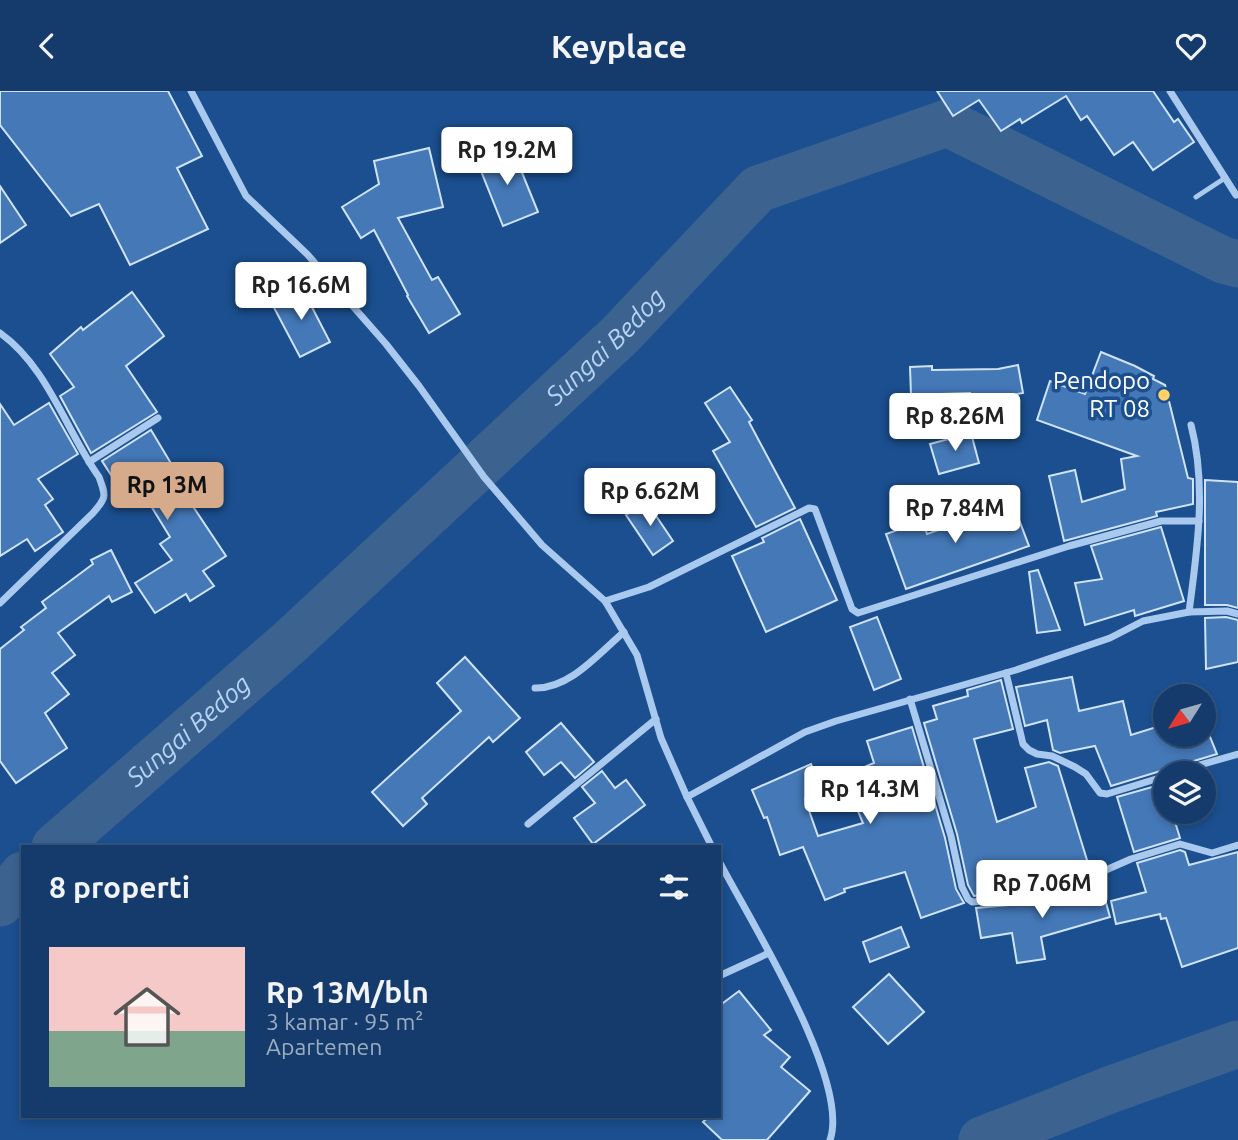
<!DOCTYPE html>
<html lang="id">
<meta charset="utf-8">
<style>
:root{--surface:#143b6b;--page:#1d4271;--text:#f1f3f6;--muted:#9dadc1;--line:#33557e;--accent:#d6ab8b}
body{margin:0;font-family:Ubuntu,sans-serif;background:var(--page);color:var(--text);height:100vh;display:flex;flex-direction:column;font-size:26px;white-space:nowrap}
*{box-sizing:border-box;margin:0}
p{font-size:23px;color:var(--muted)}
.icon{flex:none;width:38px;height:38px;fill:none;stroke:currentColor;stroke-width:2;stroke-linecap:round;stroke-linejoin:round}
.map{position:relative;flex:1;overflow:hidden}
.details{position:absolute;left:21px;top:754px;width:700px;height:273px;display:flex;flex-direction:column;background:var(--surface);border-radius:0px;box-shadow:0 4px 10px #0003,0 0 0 2px var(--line)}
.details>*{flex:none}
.needle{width:46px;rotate:233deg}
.buttons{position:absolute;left:1153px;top:593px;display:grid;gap:14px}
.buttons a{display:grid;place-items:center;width:63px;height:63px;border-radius:50%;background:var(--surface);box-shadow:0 4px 10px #0003,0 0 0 2px var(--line);font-size:35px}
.price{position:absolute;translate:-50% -60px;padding:0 16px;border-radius:7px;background:#fff;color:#222;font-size:23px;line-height:46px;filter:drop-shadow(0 2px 4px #0008)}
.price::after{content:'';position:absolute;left:50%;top:42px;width:21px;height:16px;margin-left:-10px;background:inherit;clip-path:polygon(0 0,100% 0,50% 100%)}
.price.selected{background:var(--accent);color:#111}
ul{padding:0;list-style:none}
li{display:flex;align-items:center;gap:21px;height:175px;padding:0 28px}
li span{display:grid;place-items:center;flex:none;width:196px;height:140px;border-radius:0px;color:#555}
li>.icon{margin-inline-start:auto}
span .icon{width:84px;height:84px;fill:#fffc;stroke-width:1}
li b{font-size:30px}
h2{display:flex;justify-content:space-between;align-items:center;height:84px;padding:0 28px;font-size:30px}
header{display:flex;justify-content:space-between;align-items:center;height:91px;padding:0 28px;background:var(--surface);font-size:32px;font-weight:600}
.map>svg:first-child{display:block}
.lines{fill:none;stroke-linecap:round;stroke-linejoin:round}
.river{stroke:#3c6290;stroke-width:47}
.building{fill:#4478b7;stroke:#cfe3fa;stroke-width:2}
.service{stroke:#a9c9ee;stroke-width:5}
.minor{stroke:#a9c9ee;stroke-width:7}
.poi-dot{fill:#ffd166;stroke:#1b4f8f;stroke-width:2.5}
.labels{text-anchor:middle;stroke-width:7;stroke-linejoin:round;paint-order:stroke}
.poi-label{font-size:24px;fill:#fff;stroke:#1b4f8f;text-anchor:end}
.water-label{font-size:26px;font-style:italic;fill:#b5d3f5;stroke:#1b4f8f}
</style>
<header><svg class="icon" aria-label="back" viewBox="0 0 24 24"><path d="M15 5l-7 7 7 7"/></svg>Keyplace<svg class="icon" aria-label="heart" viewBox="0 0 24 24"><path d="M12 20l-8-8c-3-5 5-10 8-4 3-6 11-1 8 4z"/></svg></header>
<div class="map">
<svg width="1238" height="1049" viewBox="0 0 1238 1049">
<rect width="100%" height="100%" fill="#1b4f8f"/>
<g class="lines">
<!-- river -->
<g class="river">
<path id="s1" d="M 55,756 L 291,550 L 620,244 L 758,98 L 947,32 L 1223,169 L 1238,173"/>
<path d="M 0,812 L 23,784"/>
<path d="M 982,1049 L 1112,998 L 1238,953"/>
</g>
</g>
<!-- building -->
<g class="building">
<path d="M 0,0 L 168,0 L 202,65 L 177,77 L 208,138 L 130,174 L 99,113 L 71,125 L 0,34 Z"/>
<path d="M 937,0 L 1153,0 L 1174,31 L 1178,28 L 1194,51 L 1153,79 L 1133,51 L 1114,64 L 1087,25 L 1081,29 L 1066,5 L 1022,32 L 1020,28 L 1001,40 L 979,9 L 953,25 Z"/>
<path d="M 429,57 L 443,116 L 398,127 L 432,189 L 438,186 L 460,223 L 429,242 L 407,205 L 408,204 L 374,139 L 361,147 L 342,116 L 379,93 L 374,70 Z"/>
<path d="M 512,57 L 538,121 L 503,135 L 477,70 Z"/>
<path d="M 0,95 L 26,134 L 0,152 Z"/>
<path d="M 301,195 L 330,251 L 300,266 L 271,211 Z"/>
<path d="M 132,201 L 164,245 L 126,275 L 157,321 L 91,362 L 60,305 L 74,296 L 50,263 L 81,236 L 83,239 Z"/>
<path d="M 1101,261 L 1135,275 L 1154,285 L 1153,288 L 1165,294 L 1188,387 L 1193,388 L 1193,413 L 1156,421 L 1157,425 L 1064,450 L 1049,385 L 1075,379 L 1082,411 L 1125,398 L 1121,368 L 1137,365 L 1037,329 L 1050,290 L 1085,303 Z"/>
<path d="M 1018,274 L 1023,302 L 971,312 L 970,302 L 911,304 L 910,276 L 932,275 L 932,279 L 998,278 Z"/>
<path d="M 730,296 L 752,329 L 749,331 L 795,417 L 756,436 L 713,360 L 730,351 L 705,312 Z"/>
<path d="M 49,312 L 78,363 L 38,388 L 53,408 L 45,414 L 63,441 L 35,460 L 27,448 L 0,465 L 0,313 L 14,334 Z"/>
<path d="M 151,339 L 184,394 L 180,396 L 226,465 L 203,480 L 214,495 L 190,510 L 186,503 L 155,522 L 135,492 L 172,469 L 160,453 L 170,446 L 140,397 L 126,407 L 102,370 Z"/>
<path d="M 971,342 L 979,372 L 939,383 L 930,353 Z"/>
<path d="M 1205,389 L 1238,391 L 1238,517 L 1227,514 L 1205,514 Z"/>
<path d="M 646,410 L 673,450 L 653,464 L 626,424 Z"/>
<path d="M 1013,413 L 1029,455 L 906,498 L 886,443 L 923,430 L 927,443 Z"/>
<path d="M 800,428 L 837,509 L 766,541 L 732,465 L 764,451 L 762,447 Z"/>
<path d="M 1161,436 L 1184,510 L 1135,525 L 1134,519 L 1085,534 L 1075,492 L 1102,488 L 1091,455 Z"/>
<path d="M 111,459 L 132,501 L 112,511 L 109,505 L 58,542 L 75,564 L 52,582 L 69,603 L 45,622 L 67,657 L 16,692 L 0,670 L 0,558 L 24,539 L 21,536 L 46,517 L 42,511 L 93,473 L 91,469 Z"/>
<path d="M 1038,479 L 1060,539 L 1037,542 L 1029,481 Z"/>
<path d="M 877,526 L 901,588 L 874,599 L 850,536 Z"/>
<path d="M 1226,526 L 1238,529 L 1238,571 L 1206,578 L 1205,527 Z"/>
<path d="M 465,566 L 520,627 L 493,651 L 489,646 L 422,707 L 427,713 L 403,735 L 372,701 L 461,620 L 437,592 Z"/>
<path d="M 1072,586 L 1079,620 L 1123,610 L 1131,644 L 1166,633 L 1166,644 L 1204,644 L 1204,631 L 1217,663 L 1111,695 L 1095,655 L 1060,662 L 1053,659 L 1047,629 L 1025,635 L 1016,596 Z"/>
<path d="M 1001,589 L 1013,638 L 974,648 L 997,731 L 1036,716 L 1025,677 L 1049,671 L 1058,675 L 1091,782 L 1051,794 L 1018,801 L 974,805 L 968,794 L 957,743 L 924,632 L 937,628 L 933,615 L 968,605 L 967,599 Z"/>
<path d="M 561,632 L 594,671 L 575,687 L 561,671 L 544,684 L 526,661 Z"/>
<path d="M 912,636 L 945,747 L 956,798 L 964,812 L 921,827 L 905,781 L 844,798 L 845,801 L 825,809 L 803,756 L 780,764 L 767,726 L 764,727 L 752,699 L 811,673 L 823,700 L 805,708 L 818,745 L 863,732 L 843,685 L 874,672 L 867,650 Z"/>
<path d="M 602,680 L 615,697 L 626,689 L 645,714 L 593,753 L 574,727 L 595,712 L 582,696 Z"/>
<path d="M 1166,692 L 1166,721 L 1172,721 L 1180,747 L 1134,761 L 1117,706 Z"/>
<path d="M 1180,759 L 1185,761 L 1189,774 L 1238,761 L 1238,857 L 1182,876 L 1166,827 L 1161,828 L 1160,823 L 1116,833 L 1111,810 L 1146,801 L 1137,772 Z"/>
<path d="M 1095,793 L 1097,802 L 1103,801 L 1110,826 L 1041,846 L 1045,868 L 1017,872 L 1012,842 L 981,847 L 976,817 L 1020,813 L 1055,806 Z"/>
<path d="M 901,836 L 909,856 L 870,871 L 863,851 Z"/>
<path d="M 889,883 L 924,921 L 888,953 L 853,916 Z"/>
<path d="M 739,900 L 771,939 L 764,944 L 790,966 L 781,976 L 810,1000 L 767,1049 L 722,1049 L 703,1031 L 708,1026 L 719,1026 L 719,915 Z"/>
</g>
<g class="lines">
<!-- service -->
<path class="service" d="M 1196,106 L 1225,87"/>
<!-- minor -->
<g class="minor">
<path d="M 191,0 L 246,105 L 307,163 L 386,253 L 419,295 L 484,386 L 542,454 L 605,510 L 637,564 L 661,647 L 687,706 L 712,756"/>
<path d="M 1170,0 L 1236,104"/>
<path d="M 0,242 C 48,276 66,340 99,386 C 106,405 107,406 93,422 L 0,512"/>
<path d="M 89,371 L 158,327"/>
<path d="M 605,510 L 649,496 L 809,417 L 815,418 L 852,518 L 858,522 L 1069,455 L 1161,430 L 1199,430"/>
<path d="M 1189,521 C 1197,460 1207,395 1191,334"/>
<path d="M 1006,582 L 1023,653 L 1029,659 L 1037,663 L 1052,665 L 1075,676 L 1086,683 L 1100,702 L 1107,703 L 1166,685"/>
<path d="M 535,597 C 570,598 599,562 624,541"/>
<path d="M 910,608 L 951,745 L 962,796 L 968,808 L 972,811 L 1019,807 L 1053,800 L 1095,787 L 1099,782 L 1131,768 L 1180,753 L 1212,762 L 1238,754"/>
<path d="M 1172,682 L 1238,663"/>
<path d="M 687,706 L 805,641 L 836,630 L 1016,579 L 1110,547 L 1143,530 L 1189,521 L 1227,520 L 1238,523"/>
<path d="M 528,733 L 656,628"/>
<path d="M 719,770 C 749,828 851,989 830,1049"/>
<path d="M 719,885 L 769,862"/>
</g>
</g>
<!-- markers -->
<circle class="poi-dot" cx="1164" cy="304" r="7"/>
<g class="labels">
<!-- poi labels -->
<g class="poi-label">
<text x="1150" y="298">Pendopo<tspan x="1150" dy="28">RT 08</tspan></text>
</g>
<!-- water labels -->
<g class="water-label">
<text dy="9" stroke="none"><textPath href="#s1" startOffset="744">Sungai Bedog</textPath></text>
<text dy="9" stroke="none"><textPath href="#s1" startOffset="177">Sungai Bedog</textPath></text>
</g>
</g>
</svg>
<div class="buttons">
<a><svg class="needle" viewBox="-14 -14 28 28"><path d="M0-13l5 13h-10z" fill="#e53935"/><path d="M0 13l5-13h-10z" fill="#9dadc1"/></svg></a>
<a><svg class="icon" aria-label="layers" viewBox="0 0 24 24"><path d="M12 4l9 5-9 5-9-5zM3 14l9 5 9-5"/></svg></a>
</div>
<b class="price" style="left:507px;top:96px">Rp 19.2M</b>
<b class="price" style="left:301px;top:231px">Rp 16.6M</b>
<b class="price" style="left:955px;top:362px">Rp 8.26M</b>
<b class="price selected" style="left:167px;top:431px">Rp 13M</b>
<b class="price" style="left:650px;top:437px">Rp 6.62M</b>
<b class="price" style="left:955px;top:454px">Rp 7.84M</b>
<b class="price" style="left:870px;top:735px">Rp 14.3M</b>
<b class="price" style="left:1042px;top:829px">Rp 7.06M</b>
<section class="details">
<h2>8 properti<svg class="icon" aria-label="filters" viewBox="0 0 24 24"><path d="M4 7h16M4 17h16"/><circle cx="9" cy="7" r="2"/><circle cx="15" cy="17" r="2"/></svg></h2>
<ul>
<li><span style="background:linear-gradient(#f6c9c9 60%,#7fa58c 0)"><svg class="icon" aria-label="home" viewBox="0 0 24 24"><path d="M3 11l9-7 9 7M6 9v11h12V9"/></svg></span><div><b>Rp 13M/bln</b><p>3 kamar · 95 m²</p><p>Apartemen</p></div></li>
</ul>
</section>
</div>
